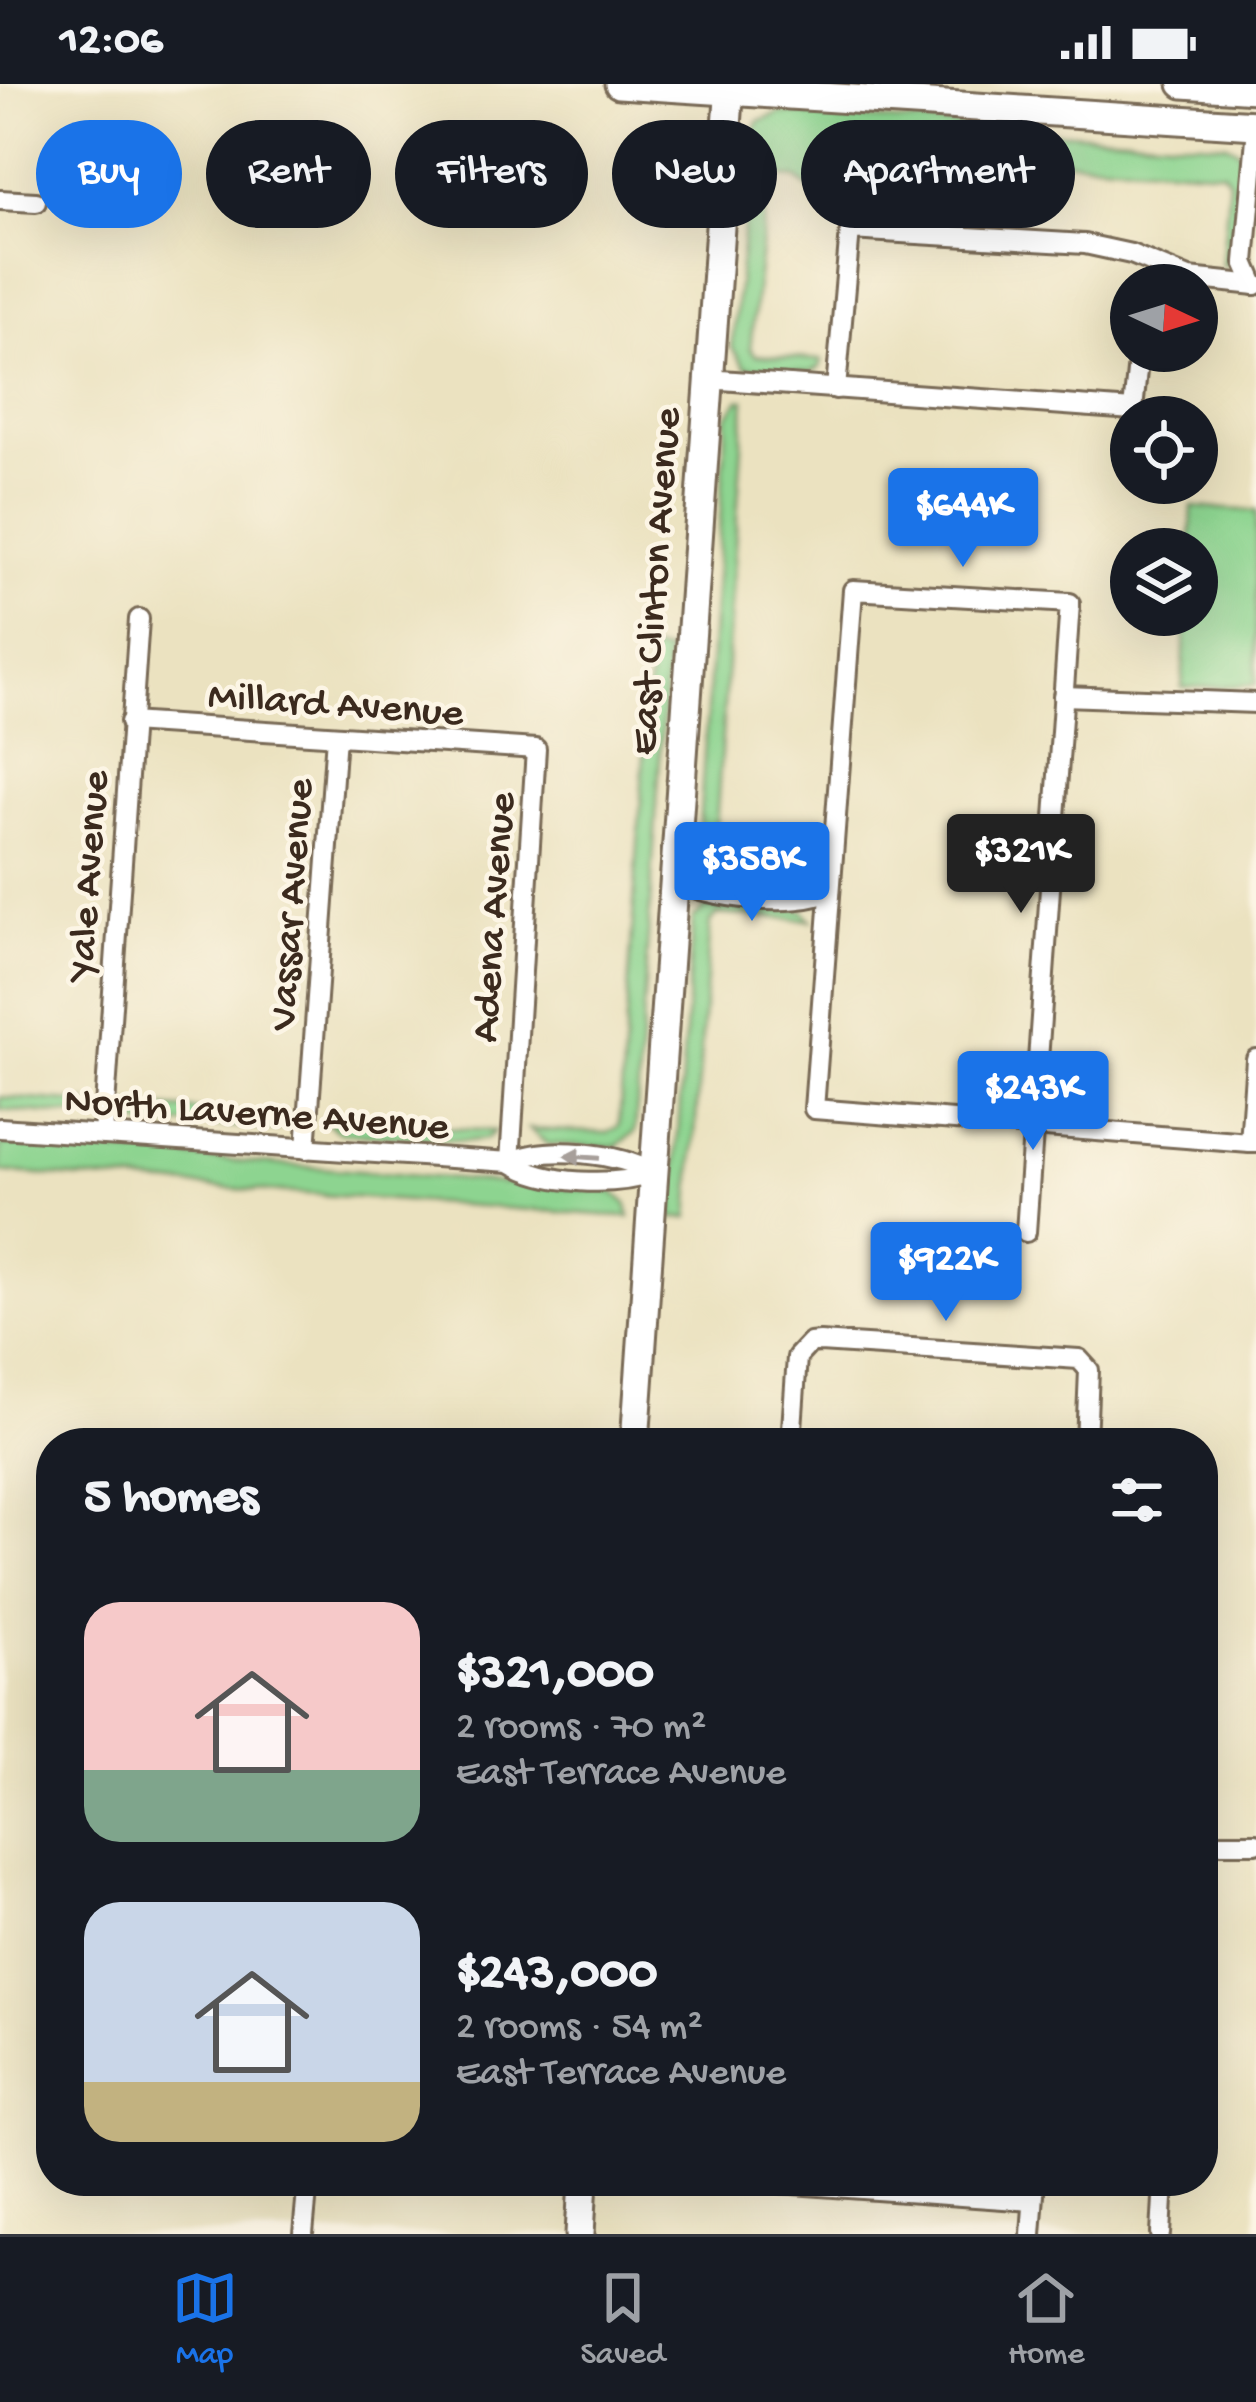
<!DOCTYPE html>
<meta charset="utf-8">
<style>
:root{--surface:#171b24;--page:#242831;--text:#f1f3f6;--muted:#9ea1a6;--line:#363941;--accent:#1a73e8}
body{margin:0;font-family:"Gochi Hand",sans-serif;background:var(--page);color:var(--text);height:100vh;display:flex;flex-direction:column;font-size:45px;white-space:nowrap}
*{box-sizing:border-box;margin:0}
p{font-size:39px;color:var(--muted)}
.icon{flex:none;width:66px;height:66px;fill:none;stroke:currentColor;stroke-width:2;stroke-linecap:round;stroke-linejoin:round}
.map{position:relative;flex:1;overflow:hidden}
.sheet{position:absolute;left:36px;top:1344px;width:1182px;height:768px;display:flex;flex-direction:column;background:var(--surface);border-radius:48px;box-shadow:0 12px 48px #0002}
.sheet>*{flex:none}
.guide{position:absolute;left:36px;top:36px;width:1185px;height:108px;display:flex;gap:24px}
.needle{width:78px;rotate:94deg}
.buttons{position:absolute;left:1110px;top:180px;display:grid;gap:24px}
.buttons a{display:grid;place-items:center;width:108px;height:108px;border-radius:50%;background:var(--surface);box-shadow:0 12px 48px #0002;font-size:60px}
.price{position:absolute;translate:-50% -102px;padding:0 27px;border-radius:12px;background:var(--accent);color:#fff;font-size:39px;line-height:78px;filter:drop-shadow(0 3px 6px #0008)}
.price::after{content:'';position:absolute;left:50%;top:72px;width:36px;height:27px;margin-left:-18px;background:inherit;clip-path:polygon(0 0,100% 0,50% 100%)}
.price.active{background:#222;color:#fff}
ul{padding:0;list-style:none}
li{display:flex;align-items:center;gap:36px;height:300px;padding:0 48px}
li span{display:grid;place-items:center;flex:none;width:336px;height:240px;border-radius:36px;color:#555}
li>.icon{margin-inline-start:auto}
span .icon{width:144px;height:144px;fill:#fffc;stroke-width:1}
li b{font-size:51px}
h2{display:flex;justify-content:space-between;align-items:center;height:144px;padding:0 48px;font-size:51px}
.chip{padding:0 42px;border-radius:54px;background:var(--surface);box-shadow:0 12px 48px #0002;font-size:42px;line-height:108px}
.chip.active{background:var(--accent);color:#fff}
.status{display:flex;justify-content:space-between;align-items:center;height:84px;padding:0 60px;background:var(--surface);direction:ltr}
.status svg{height:33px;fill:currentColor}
.tabs{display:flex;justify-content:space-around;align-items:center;height:168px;border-top:3px solid var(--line);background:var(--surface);font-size:33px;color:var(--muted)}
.tabs a{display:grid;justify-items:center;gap:6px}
.tabs .active{color:var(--accent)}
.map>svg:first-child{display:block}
.green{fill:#8dd490;stroke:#647f57;stroke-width:3}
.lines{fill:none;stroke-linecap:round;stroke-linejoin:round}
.street-casing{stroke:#796a57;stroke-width:24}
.secondary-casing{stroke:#796a57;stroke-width:33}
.street{stroke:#fff;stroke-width:18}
.secondary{stroke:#fff;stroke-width:27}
.oneway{fill:#a79f9a}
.labels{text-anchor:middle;stroke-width:9;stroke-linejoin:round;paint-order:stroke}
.street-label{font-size:42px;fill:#3b2a1e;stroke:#fcf5e5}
</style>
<div class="status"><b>12:06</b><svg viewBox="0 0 49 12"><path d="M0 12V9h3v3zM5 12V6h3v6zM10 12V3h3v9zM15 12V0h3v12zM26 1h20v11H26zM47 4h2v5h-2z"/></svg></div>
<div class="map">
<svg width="1256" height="2150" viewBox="0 0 1256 2150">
<rect width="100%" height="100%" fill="#fcf5e5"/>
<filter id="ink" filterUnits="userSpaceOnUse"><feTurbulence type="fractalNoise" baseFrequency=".00833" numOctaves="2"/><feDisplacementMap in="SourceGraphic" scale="24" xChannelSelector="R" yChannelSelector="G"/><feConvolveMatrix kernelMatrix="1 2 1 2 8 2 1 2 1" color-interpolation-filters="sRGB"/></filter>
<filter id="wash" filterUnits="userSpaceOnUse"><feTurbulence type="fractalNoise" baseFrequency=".004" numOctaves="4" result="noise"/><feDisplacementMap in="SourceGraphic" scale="48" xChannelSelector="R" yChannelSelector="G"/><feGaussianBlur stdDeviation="2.7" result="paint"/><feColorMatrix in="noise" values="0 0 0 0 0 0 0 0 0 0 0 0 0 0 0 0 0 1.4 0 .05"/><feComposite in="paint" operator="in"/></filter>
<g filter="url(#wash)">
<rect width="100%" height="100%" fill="#ebe2c0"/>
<!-- green -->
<g class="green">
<path d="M 780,29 L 1227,60 L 1238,66 L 1242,76 L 1236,168 L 1232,178 L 1222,182 L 1229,96 L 1223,88 L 838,60 L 853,128 L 842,134 L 796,94 L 769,92 L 750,265 L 756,271 L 822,276 L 820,283 L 811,288 L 746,283 L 732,264 L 753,51 L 758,38 Z"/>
<path d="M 739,316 L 745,316 L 715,756 L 724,767 L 816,771 L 813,781 L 804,784 L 711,778 L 698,760 L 727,333 Z"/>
<path d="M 1192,423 L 1256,427 L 1256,601 L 1182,604 L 1186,531 L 1197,531 L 1197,465 L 1190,465 Z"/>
<path d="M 651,566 L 667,568 L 635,1048 L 616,1063 L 547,1060 L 529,1045 L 608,1049 L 619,1042 Z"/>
<path d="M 709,820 L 803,826 L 811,836 L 718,830 L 710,838 L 689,1134 L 672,1134 L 693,835 Z"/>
<path d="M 0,1013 L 87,1019 L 72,1031 L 0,1026 Z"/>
<path d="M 122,1021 L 291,1033 L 277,1046 L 188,1040 L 148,1044 L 124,1030 Z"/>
<path d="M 324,1036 L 494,1047 L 486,1055 L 468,1057 L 340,1049 Z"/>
<path d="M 0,1060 L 135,1069 C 153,1057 169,1067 187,1073 L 614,1108 L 626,1119 L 630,1133 L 0,1088 Z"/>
</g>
</g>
<g filter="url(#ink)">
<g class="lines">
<defs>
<g id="street">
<path d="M 0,116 L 36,118"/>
<path d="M 1255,201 L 1245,178 L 1256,54"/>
<path d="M 707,295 L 1133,326 L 1139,267"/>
<path d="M 836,305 L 850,146 L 1085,160 L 1131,170 L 1189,194 L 1256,201"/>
<path d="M 1063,612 L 1256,619"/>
<path d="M 130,638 L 536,665 L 510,1078"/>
<path d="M 696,786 L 812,794 L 829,807 C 799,825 705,814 675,796 Z"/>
<path d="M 0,1044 L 510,1078 C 548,1060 617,1069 654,1089"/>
<path d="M 103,1051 L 139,535"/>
<path d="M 1250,1059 L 1256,975"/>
<path d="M 306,1065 L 336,652"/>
<path d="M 510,1078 C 546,1101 614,1103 654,1089"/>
<path d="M 1026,1148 L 1070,519 L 853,506 L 814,1025 L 1250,1059 L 1256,1059"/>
<path d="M 791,1359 L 797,1273 L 810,1259 L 820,1258 L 1079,1275 L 1089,1286 L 1086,1359"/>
<path d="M 1203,1759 L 1256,1759"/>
<path d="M 749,2097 L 1033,2117"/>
<path d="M 303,2150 L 308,2097"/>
<path d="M 1031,2150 L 1035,2097"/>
<path d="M 1161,2150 L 1164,2097"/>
</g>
<g id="secondary">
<path d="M 619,0 L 1256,41"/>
<path d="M 1183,0 L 1256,5"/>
<path d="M 635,1359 L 730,0"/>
<path d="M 580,2150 L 583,2097"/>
</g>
</defs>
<!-- street casing -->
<use href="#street" class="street-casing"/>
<!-- secondary casing -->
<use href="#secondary" class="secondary-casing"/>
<!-- street -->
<use href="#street" class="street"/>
<!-- secondary -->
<use href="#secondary" class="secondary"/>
</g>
<!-- one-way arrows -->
<defs><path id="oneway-solid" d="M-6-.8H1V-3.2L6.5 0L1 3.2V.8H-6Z" transform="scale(3)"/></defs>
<use class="oneway" href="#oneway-solid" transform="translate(582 1073) rotate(-176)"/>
</g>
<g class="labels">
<!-- street labels -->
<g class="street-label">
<text transform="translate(651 497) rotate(-86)" y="15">East Clinton Avenue</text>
<text transform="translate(336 616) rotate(4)" y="15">Millard Avenue</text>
<text transform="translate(84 791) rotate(-86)" y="15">Yale Avenue</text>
<text transform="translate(287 820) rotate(-86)" y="15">Vassar Avenue</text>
<text transform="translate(489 833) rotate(-86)" y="15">Adena Avenue</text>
<text transform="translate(257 1025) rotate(4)" y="15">North Laverne Avenue</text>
</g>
</g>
</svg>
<div class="buttons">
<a><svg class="needle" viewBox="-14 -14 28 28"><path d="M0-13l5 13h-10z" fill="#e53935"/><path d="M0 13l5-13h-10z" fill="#9ea1a6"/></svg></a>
<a><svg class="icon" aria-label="locate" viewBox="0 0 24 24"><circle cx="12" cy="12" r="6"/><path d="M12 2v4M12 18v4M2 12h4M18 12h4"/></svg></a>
<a><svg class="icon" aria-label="layers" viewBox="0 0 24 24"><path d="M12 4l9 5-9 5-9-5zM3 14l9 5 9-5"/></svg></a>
</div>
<b class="price" style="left:963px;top:486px">$644K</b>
<b class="price active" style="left:1021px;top:832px">$321K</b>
<b class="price" style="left:752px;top:840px">$358K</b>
<b class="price" style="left:1033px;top:1069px">$243K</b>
<b class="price" style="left:946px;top:1240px">$922K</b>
<div class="guide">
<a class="chip active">Buy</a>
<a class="chip">Rent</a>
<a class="chip">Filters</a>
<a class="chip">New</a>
<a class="chip">Apartment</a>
</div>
<section class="sheet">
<h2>5 homes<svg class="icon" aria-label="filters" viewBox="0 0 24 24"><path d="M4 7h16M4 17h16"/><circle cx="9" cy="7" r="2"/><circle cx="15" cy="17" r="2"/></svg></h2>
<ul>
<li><span style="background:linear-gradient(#f6c9c9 70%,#7fa58c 0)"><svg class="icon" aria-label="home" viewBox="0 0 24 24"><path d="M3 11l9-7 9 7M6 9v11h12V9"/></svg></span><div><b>$321,000</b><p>2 rooms · 70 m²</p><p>East Terrace Avenue</p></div></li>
<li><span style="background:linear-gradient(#c9d6e8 75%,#c2b280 0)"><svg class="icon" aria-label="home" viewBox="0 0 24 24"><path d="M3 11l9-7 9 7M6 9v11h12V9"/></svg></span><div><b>$243,000</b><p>2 rooms · 54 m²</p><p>East Terrace Avenue</p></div></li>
</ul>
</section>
</div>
<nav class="tabs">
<a class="active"><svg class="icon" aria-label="map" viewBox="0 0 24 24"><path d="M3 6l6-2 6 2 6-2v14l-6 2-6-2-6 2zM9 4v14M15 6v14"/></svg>Map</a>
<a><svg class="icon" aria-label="saved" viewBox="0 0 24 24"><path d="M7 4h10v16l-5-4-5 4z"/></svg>Saved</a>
<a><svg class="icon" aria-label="home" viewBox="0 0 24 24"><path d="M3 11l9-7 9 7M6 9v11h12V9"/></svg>Home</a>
</nav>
